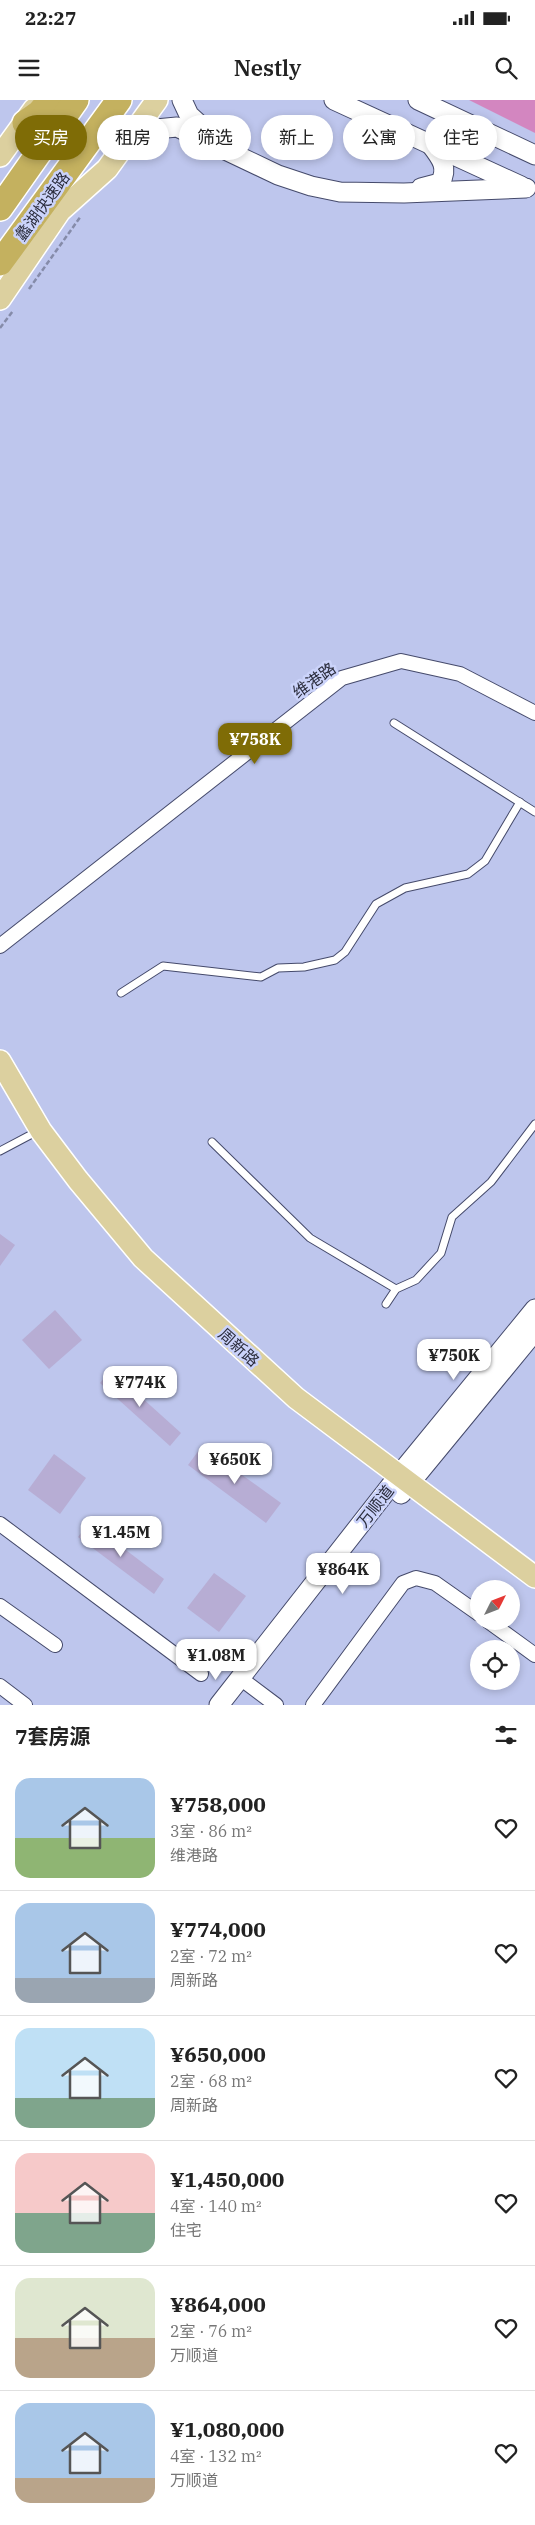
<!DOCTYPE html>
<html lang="zh">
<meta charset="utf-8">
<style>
:root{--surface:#fff;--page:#f2f2f2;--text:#222;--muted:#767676;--line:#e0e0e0;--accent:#7f6c06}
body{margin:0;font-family:"IBM Plex Serif","Noto Sans SC",serif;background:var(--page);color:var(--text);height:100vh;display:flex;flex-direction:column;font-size:19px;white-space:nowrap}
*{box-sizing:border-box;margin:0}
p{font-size:16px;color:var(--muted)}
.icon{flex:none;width:28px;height:28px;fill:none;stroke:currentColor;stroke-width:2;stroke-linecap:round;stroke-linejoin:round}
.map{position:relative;height:1605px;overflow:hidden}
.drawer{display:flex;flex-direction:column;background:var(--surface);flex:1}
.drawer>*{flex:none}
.guide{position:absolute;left:15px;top:15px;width:505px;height:45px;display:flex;gap:10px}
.needle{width:32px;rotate:48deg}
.controls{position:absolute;left:470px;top:1480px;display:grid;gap:10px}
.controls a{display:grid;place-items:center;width:50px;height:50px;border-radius:50%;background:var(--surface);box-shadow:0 2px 8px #0003;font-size:25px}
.price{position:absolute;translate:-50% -42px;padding:0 11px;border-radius:10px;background:#fff;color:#222;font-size:16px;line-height:32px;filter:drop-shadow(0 1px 2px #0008)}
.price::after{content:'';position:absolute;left:50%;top:30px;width:15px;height:11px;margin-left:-8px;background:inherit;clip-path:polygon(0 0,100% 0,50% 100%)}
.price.active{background:var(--accent);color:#fff}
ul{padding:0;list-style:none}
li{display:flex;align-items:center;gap:15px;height:125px;padding:0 15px}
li+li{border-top:1px solid var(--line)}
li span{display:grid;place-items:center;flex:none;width:140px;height:100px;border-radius:15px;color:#555}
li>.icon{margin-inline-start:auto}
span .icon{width:60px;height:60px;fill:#fffc;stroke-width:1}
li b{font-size:21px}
h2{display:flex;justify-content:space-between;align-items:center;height:60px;padding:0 15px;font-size:21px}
.chip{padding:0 18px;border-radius:22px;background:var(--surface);box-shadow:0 2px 8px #0003;font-size:18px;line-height:45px}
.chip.active{background:var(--accent);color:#fff}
.status{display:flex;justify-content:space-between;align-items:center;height:35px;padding:0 25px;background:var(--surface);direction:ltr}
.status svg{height:14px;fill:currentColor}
header{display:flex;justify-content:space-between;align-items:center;height:65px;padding:0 15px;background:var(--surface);font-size:22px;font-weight:600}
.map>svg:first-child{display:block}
.green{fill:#d386c0}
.building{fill:#b7add4}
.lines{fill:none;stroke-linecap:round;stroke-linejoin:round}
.lane-casing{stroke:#454a6b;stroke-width:9}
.street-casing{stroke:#454a6b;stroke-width:16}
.secondary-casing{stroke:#454a6b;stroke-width:21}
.primary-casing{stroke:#fff;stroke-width:24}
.highway-casing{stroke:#fff;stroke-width:28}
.path{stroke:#858ba9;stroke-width:2.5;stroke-dasharray:5 2.5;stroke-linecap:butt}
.lane{stroke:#fff;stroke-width:7}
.street{stroke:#fff;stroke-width:14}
.secondary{stroke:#fff;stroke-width:19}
.primary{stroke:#dcd09f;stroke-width:21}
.highway{stroke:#c4b15f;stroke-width:25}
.labels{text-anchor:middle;stroke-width:5;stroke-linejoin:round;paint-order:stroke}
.street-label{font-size:16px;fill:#2a2c3c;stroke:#cbd3fa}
</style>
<div class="status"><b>22:27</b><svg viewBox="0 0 49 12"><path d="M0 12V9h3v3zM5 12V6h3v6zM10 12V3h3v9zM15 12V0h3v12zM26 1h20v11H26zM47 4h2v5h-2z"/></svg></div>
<header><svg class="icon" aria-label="menu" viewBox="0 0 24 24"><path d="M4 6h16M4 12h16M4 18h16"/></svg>Nestly<svg class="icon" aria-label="search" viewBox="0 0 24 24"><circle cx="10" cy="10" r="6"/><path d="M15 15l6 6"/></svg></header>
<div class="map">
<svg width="535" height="1605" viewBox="0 0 535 1605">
<rect width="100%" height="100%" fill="#bec6ed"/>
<!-- green -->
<path class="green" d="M 469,0 L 535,0 L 535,33 Z"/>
<!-- building -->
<g class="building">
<path d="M 0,1134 L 15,1145 L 0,1166 Z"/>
<path d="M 55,1210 L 82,1240 L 49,1269 L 22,1240 Z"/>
<path d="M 111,1270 L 181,1333 L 170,1346 L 100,1283 Z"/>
<path d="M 202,1346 L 281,1403 L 266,1423 L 188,1365 Z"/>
<path d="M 54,1354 L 86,1378 L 60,1414 L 28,1390 Z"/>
<path d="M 89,1422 L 164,1479 L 154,1494 L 78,1437 Z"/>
<path d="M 214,1473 L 246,1496 L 219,1532 L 187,1508 Z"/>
</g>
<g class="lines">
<defs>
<g id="lane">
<path d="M 394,623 L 535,712"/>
<path d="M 121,893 L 163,866 L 261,877 L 278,868 L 304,867 L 335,860 L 345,852 L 376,804 L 405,788 L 468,774 L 485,761 L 520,702"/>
<path d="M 212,1042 L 310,1138 L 396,1189"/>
<path d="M 0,1051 L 34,1033"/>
<path d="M 386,1204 L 396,1189 L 416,1180 L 441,1153 L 452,1117 L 491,1082 L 535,1024"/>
</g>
<g id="street">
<path d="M 0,846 L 342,578 L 401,561 L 460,574 L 535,613"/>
<path d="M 0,1424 L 201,1574"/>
<path d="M 0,1506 L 55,1545"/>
<path d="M 488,1521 L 535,1555"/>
<path d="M 240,1578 L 276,1605"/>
<path d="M 0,1586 L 25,1605"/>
<path d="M 313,1605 L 403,1483 L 416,1478 L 435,1483 L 479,1514"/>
</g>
<g id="secondary">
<path d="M 182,0 L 189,15 L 212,36"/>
<path d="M 334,0 L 521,86"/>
<path d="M 418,0 L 535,55"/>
<path d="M 135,31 L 177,27 L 278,75 L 311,86 L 340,92 L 404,93 L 526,88"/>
<path d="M 421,88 L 440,83 C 449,68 441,58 431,45"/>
<path d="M 401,1394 L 535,1231"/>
<path d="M 219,1605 L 399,1375 L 535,1209"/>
</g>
<g id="primary">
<path d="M 0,56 L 34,9"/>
<path d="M 0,199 L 60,111 L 107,69 L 157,0"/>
<path d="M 0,961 L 41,1031 L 78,1080 L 143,1158 L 296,1298 L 535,1477"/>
</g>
<g id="highway">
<path d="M 25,23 L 39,13 L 50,0"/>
<path d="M 0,108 L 76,0"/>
<path d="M 0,163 L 119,0"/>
</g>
</defs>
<!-- lane casing -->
<use href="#lane" class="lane-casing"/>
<!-- street casing -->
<use href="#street" class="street-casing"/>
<!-- secondary casing -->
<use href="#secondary" class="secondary-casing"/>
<!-- primary casing -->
<use href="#primary" class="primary-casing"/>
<!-- highway casing -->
<use href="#highway" class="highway-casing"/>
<!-- path -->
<g class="path">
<path d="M 29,189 L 81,116"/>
<path d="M 0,228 L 13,211"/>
</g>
<!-- lane -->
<use href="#lane" class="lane"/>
<!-- street -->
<use href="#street" class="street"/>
<!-- secondary -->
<use href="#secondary" class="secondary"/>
<!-- primary -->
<use href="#primary" class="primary"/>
<!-- highway -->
<use href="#highway" class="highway"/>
</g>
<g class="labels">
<!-- street labels -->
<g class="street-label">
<text transform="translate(42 106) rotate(-54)" y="6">蠡湖快速路</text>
<text transform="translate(314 580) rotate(-35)" y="6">维港路</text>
<text transform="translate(239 1247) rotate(42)" y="6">周新路</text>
<text transform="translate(375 1406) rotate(-52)" y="6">万顺道</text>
</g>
</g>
</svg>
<div class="controls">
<a><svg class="needle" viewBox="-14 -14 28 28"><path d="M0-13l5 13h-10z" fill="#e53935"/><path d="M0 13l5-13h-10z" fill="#767676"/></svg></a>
<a><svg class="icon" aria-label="locate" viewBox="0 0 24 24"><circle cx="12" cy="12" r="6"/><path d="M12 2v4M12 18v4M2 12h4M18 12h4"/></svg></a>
</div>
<b class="price active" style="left:255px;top:665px">¥758K</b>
<b class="price" style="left:454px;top:1281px">¥750K</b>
<b class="price" style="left:140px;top:1308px">¥774K</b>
<b class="price" style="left:235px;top:1385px">¥650K</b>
<b class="price" style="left:121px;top:1458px">¥1.45M</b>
<b class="price" style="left:343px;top:1495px">¥864K</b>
<b class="price" style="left:216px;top:1581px">¥1.08M</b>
<div class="guide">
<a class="chip active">买房</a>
<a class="chip">租房</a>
<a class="chip">筛选</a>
<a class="chip">新上</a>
<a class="chip">公寓</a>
<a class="chip">住宅</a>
</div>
</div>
<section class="drawer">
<h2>7套房源<svg class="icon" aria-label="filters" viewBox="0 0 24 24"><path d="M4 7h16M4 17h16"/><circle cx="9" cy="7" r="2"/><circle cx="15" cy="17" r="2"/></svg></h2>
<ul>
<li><span style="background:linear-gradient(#a9c7e8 60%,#8fb573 0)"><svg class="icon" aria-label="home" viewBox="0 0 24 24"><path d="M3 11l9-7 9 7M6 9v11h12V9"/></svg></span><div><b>¥758,000</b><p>3室 · 86 m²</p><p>维港路</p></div><svg class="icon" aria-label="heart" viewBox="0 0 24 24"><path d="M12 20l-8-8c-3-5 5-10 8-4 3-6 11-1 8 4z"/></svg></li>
<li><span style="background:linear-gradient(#a9c7e8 75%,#9aa5b1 0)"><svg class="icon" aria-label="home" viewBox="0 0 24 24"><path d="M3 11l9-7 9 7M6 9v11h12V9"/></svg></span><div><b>¥774,000</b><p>2室 · 72 m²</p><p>周新路</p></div><svg class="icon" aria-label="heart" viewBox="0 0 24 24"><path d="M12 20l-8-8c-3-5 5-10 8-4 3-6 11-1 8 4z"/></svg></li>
<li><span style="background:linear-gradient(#bfe0f5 70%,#7fa58c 0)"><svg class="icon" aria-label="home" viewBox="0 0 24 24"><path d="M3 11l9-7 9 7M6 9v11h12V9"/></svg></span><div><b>¥650,000</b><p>2室 · 68 m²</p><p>周新路</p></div><svg class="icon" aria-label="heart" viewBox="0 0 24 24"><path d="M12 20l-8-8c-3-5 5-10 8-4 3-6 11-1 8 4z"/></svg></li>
<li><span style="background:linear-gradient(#f6c9c9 60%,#7fa58c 0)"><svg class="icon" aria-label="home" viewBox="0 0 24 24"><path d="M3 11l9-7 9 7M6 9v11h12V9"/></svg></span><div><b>¥1,450,000</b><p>4室 · 140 m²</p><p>住宅</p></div><svg class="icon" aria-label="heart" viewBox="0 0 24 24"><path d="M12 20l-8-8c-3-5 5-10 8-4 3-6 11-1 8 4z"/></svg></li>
<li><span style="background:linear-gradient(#dfe7d0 60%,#b9a48a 0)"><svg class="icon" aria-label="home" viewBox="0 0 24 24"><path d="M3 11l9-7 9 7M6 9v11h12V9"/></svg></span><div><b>¥864,000</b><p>2室 · 76 m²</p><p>万顺道</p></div><svg class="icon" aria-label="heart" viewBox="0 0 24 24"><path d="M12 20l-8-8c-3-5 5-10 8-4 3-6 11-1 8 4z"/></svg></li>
<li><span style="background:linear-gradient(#a9c7e8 75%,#b9a48a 0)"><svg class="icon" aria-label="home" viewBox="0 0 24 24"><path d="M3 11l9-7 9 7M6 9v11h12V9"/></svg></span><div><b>¥1,080,000</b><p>4室 · 132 m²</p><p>万顺道</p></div><svg class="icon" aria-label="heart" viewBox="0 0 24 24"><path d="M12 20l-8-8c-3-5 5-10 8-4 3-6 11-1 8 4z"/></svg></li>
</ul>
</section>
